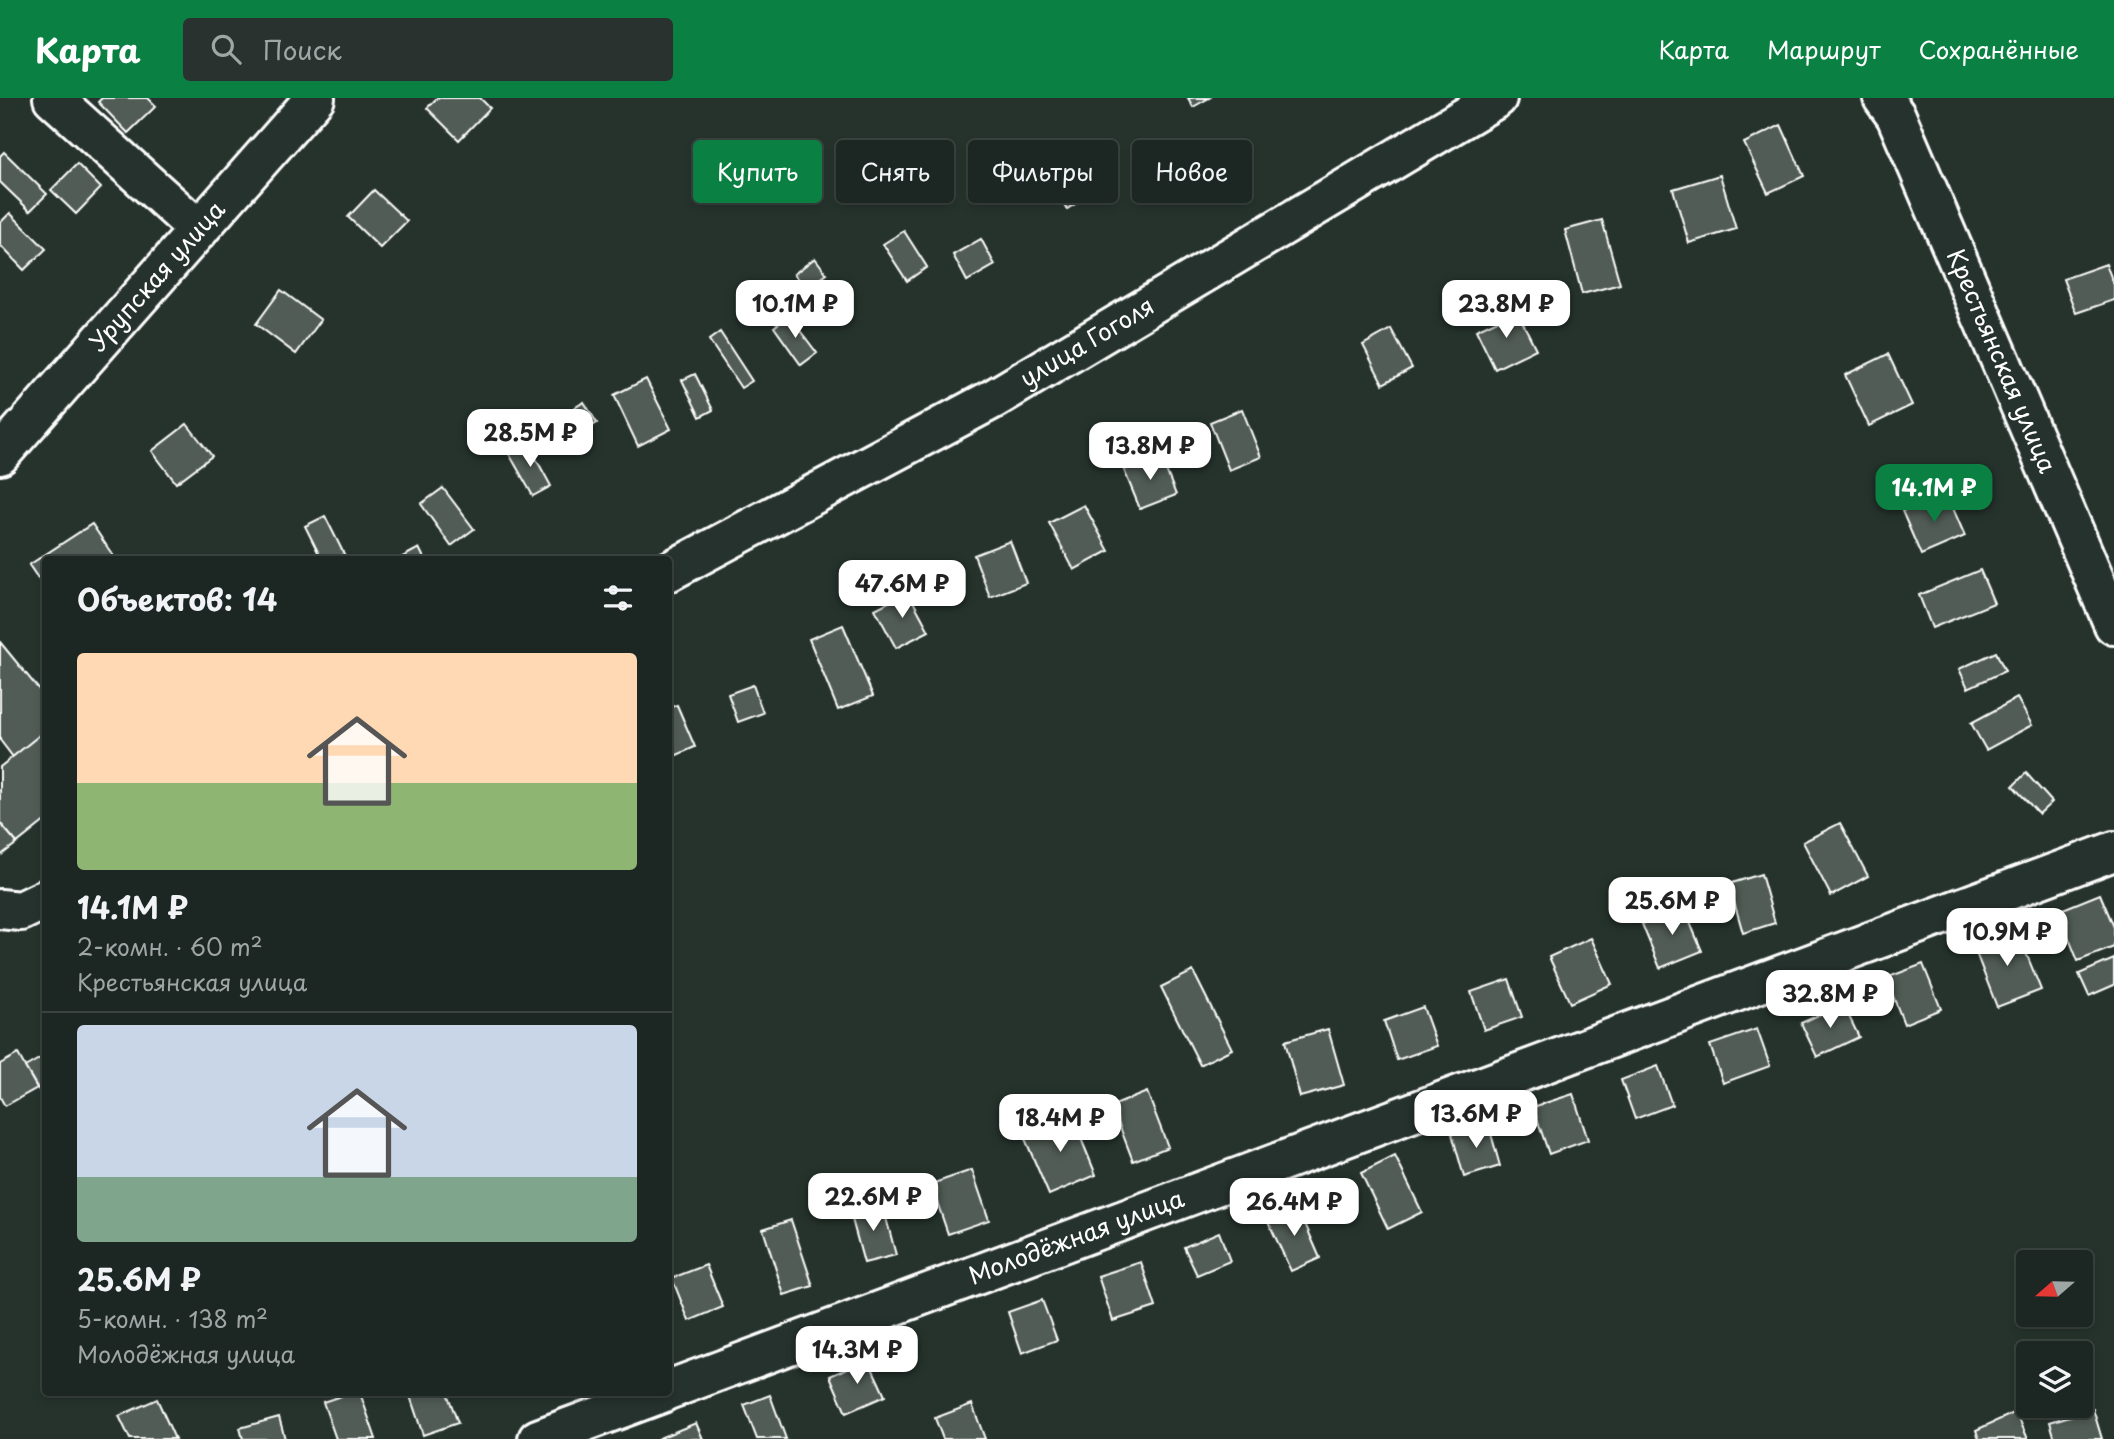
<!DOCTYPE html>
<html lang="ru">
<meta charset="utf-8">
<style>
:root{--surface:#1c2622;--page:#29322f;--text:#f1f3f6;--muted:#a0a5a5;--line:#3a4340;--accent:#0b8043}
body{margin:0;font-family:"Playpen Sans",sans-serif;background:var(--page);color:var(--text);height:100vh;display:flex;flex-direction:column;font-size:26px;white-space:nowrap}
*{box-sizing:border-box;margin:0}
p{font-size:23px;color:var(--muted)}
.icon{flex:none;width:38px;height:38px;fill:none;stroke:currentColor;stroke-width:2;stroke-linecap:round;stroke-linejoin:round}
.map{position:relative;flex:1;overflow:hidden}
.panel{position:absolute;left:42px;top:458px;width:630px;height:840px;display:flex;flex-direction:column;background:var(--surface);border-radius:7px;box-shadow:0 4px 10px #0003,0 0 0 2px var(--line)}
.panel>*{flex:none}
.hud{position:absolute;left:693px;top:42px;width:665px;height:63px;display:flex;gap:14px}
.needle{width:46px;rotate:250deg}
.fabs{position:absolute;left:2016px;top:1152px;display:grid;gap:14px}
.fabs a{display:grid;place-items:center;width:77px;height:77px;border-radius:7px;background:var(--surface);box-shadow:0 4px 10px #0003,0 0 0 2px var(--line);font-size:35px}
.price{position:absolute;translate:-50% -60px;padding:0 16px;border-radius:14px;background:#fff;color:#222;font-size:23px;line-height:46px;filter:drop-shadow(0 2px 4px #0008)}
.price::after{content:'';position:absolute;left:50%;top:42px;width:21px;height:16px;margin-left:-10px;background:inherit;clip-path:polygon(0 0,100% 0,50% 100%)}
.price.current{background:var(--accent);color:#fff}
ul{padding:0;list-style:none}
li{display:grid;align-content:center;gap:14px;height:371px;padding:0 35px}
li+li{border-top:2px solid var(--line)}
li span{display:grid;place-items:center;height:217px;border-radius:7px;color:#555}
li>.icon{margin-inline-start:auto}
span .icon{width:126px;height:126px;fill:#fffc;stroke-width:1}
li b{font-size:30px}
h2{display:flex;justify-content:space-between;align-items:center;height:84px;padding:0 35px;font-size:30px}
.pill{padding:0 24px;border-radius:7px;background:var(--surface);box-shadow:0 4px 10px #0003,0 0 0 2px var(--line);font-size:24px;line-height:63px}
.pill.current{background:var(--accent);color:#fff}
header{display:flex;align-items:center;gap:42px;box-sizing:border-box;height:98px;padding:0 35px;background:var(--accent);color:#fff}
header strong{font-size:33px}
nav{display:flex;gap:38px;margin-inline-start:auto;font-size:24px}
.search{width:490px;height:63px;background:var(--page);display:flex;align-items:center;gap:18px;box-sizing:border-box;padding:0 24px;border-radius:7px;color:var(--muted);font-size:26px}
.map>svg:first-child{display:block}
.building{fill:#515c57;stroke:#fff;stroke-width:2}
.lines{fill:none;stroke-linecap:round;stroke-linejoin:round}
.minor-casing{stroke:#fff;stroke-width:44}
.minor{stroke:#26332d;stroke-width:38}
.labels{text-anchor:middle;stroke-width:5;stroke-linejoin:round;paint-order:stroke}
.street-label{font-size:24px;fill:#fff;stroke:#26332d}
</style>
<header>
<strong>Карта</strong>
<div class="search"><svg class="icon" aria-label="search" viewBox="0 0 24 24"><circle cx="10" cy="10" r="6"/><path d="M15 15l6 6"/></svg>Поиск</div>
<nav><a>Карта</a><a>Маршрут</a><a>Сохранённые</a></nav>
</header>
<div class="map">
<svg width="2114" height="1341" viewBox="0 0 2114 1341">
<rect width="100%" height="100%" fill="#26332d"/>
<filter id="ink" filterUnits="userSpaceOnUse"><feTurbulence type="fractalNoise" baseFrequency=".0143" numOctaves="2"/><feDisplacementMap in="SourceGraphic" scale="14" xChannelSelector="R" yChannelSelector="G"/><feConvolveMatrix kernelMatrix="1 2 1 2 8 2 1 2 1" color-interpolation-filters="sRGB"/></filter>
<g filter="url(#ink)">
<!-- building -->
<g class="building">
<path d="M 102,0 L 148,0 L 156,8 L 128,35 L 98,4 Z"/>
<path d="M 437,0 L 480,0 L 490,10 L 459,42 L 427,10 Z"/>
<path d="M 1188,0 L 1209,0 L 1193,9 Z"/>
<path d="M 1781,27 L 1804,78 L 1768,95 L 1744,45 Z"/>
<path d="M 1057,53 L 1086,99 L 1067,111 L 1038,65 Z"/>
<path d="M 4,54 L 47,96 L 30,113 L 0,84 L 0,58 Z"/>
<path d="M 77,66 L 101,90 L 76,116 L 51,92 Z"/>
<path d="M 1720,77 L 1736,131 L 1689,145 L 1673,91 Z"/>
<path d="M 374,92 L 407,123 L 380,150 L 348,119 Z"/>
<path d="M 10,115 L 46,151 L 24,172 L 0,147 L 0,125 Z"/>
<path d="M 1602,122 L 1620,186 L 1582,196 L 1565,132 Z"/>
<path d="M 904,133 L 927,169 L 907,183 L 883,146 Z"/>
<path d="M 981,141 L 995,167 L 967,183 L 953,157 Z"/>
<path d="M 815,160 L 827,176 L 806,192 L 794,176 Z"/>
<path d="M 2106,166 L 2114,187 L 2114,202 L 2076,215 L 2063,181 Z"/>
<path d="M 281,192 L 321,222 L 296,256 L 256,226 Z"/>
<path d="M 1517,213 L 1536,251 L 1495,271 L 1476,232 Z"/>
<path d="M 789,218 L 817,255 L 801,267 L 774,229 Z"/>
<path d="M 1391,231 L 1412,270 L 1383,286 L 1363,247 Z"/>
<path d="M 720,234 L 752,283 L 741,290 L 709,242 Z"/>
<path d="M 1888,256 L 1912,307 L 1869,328 L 1845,277 Z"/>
<path d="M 695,276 L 713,312 L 700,319 L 682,282 Z"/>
<path d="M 646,281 L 671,331 L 638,348 L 614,297 Z"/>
<path d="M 584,304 L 597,325 L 569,344 L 555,322 Z"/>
<path d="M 1242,311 L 1261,359 L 1229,372 L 1210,324 Z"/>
<path d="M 187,326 L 212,358 L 176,385 L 152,353 Z"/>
<path d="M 527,344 L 551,388 L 533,398 L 508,354 Z"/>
<path d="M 1160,357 L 1176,397 L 1140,411 L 1124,372 Z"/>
<path d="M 443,390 L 474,431 L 451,448 L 421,406 Z"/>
<path d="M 1946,394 L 1965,438 L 1921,457 L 1902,413 Z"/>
<path d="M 1084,407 L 1109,453 L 1074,472 L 1049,425 Z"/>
<path d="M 325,418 L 347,462 L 322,462 L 305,428 Z"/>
<path d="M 92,426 L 116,462 L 46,462 L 46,492 L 29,467 Z"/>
<path d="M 1010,443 L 1026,485 L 990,499 L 974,457 Z"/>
<path d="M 419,450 L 425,462 L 397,462 Z"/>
<path d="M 1980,472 L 1994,505 L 1932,530 L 1919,497 Z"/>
<path d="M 908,494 L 929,533 L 896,550 L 875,511 Z"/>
<path d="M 843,527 L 873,598 L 838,612 L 809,541 Z"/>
<path d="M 0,544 L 46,600 L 46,632 L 13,659 L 0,642 Z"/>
<path d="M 1996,554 L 2005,573 L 1968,590 L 1959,571 Z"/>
<path d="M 753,587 L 763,615 L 738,624 L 728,596 Z"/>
<path d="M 2017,600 L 2032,627 L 1986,652 L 1971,625 Z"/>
<path d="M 677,607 L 695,649 L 668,661 L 668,610 Z"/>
<path d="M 46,632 L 46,722 L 17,745 L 0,725 L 0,669 Z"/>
<path d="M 2026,675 L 2052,704 L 2039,716 L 2013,688 Z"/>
<path d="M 0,725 L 17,745 L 0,758 Z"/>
<path d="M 1840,725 L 1868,778 L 1831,798 L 1803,744 Z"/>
<path d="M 1761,776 L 1775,825 L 1743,835 L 1729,786 Z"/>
<path d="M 2100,796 L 2114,829 L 2114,849 L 2078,863 L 2058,813 Z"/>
<path d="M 1683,808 L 1702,853 L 1660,870 L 1642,826 Z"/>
<path d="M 2016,830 L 2041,892 L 1997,909 L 1973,847 Z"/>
<path d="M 1591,840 L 1612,886 L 1570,905 L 1549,859 Z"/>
<path d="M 2114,861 L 2114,887 L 2089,898 L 2079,876 Z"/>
<path d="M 1923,866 L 1941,911 L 1904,926 L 1886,880 Z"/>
<path d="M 1193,873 L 1232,951 L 1200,967 L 1161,889 Z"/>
<path d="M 1509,881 L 1522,919 L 1484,932 L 1471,894 Z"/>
<path d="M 1843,906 L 1859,939 L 1817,959 L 1801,925 Z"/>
<path d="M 1423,909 L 1437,948 L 1397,962 L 1384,923 Z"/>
<path d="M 1328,931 L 1344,987 L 1300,999 L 1285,943 Z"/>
<path d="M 1757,931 L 1770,968 L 1723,985 L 1710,947 Z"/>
<path d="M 18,956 L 37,990 L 5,1008 L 0,999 L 0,966 Z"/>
<path d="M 46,957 L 46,1004 L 25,969 Z"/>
<path d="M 1658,968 L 1672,1007 L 1635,1021 L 1621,982 Z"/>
<path d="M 1147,994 L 1168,1049 L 1133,1063 L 1112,1008 Z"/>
<path d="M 1573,996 L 1588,1042 L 1549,1056 L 1533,1009 Z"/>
<path d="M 1071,1016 L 1096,1077 L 1049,1097 L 1023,1036 Z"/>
<path d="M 1488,1025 L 1500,1068 L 1464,1079 L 1452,1036 Z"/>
<path d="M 1395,1058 L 1422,1114 L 1388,1131 L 1361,1075 Z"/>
<path d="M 972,1072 L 989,1122 L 948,1136 L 931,1086 Z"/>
<path d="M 882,1105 L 896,1157 L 864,1165 L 850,1114 Z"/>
<path d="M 1297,1107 L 1320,1160 L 1291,1173 L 1267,1121 Z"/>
<path d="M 791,1122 L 813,1188 L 784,1197 L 763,1131 Z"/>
<path d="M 1219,1134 L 1230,1163 L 1197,1177 L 1184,1149 Z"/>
<path d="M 1141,1164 L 1156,1209 L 1113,1223 L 1098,1178 Z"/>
<path d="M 706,1167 L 723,1209 L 689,1223 L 672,1180 Z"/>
<path d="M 1042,1202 L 1057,1242 L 1022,1255 L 1008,1214 Z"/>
<path d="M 868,1261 L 885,1298 L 846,1315 L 830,1278 Z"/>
<path d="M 350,1295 L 360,1295 L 376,1341 L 336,1341 L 323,1304 Z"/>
<path d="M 409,1295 L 447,1295 L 458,1325 L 423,1337 Z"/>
<path d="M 770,1297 L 786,1341 L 757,1341 L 744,1307 Z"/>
<path d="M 157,1301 L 175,1341 L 130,1341 L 119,1318 Z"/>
<path d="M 972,1306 L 985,1341 L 943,1341 L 935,1320 Z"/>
<path d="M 2093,1311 L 2102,1341 L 2055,1341 L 2050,1324 Z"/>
<path d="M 2016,1314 L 2028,1341 L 1979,1341 L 1976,1332 Z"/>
<path d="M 279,1319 L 285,1341 L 243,1341 L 240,1330 Z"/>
<path d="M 696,1325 L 703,1341 L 657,1341 Z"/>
</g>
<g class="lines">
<defs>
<g id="minor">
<path d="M 53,0 L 199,132"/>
<path id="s1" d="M 1883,0 L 1896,18 L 2114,527"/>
<path id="s2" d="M 0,357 L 315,0"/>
<path id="s3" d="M 668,474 L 993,301 L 1497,0"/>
<path d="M 0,811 L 21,813 L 46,801"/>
<path id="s4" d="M 668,1292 L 2114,753"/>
<path d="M 538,1341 L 662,1295"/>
</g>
</defs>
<!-- minor casing -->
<use href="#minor" class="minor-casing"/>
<!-- minor -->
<use href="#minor" class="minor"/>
</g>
</g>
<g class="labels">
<!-- street labels -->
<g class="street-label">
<text dy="8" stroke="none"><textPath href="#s2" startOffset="238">Урупская улица</textPath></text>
<text dy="8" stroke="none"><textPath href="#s3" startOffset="478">улица Гоголя</textPath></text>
<text dy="8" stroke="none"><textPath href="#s1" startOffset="289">Крестьянская улица</textPath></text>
<text dy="8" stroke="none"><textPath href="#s4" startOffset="436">Молодёжная улица</textPath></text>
</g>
</g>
</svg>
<div class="fabs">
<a><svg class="needle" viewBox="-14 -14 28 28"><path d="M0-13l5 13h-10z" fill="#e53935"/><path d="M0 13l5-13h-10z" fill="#a0a5a5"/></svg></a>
<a><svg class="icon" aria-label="layers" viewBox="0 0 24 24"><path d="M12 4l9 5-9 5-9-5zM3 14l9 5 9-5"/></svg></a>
</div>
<b class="price" style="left:795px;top:242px">10.1M ₽</b>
<b class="price" style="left:1506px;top:242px">23.8M ₽</b>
<b class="price" style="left:530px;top:371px">28.5M ₽</b>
<b class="price" style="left:1150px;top:384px">13.8M ₽</b>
<b class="price current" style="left:1934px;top:426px">14.1M ₽</b>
<b class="price" style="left:902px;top:522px">47.6M ₽</b>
<b class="price" style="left:1672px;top:839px">25.6M ₽</b>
<b class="price" style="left:2007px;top:870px">10.9M ₽</b>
<b class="price" style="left:1830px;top:932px">32.8M ₽</b>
<b class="price" style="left:1476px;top:1052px">13.6M ₽</b>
<b class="price" style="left:1060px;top:1056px">18.4M ₽</b>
<b class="price" style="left:873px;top:1135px">22.6M ₽</b>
<b class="price" style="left:1294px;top:1140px">26.4M ₽</b>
<b class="price" style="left:857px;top:1288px">14.3M ₽</b>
<div class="hud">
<a class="pill current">Купить</a>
<a class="pill">Снять</a>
<a class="pill">Фильтры</a>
<a class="pill">Новое</a>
</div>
<section class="panel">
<h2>Объектов: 14<svg class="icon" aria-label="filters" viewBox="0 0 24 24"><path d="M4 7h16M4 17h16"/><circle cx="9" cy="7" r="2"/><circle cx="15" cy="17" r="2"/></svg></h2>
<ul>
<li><span style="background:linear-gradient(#ffd9b3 60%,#8fb573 0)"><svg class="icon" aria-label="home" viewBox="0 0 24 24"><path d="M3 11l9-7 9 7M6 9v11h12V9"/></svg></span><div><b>14.1M ₽</b><p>2-комн. · 60 m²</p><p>Крестьянская улица</p></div></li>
<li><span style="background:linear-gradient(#c9d6e8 70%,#7fa58c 0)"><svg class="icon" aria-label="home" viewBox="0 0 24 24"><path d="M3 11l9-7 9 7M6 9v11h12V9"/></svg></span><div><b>25.6M ₽</b><p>5-комн. · 138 m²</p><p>Молодёжная улица</p></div></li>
</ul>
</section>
</div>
